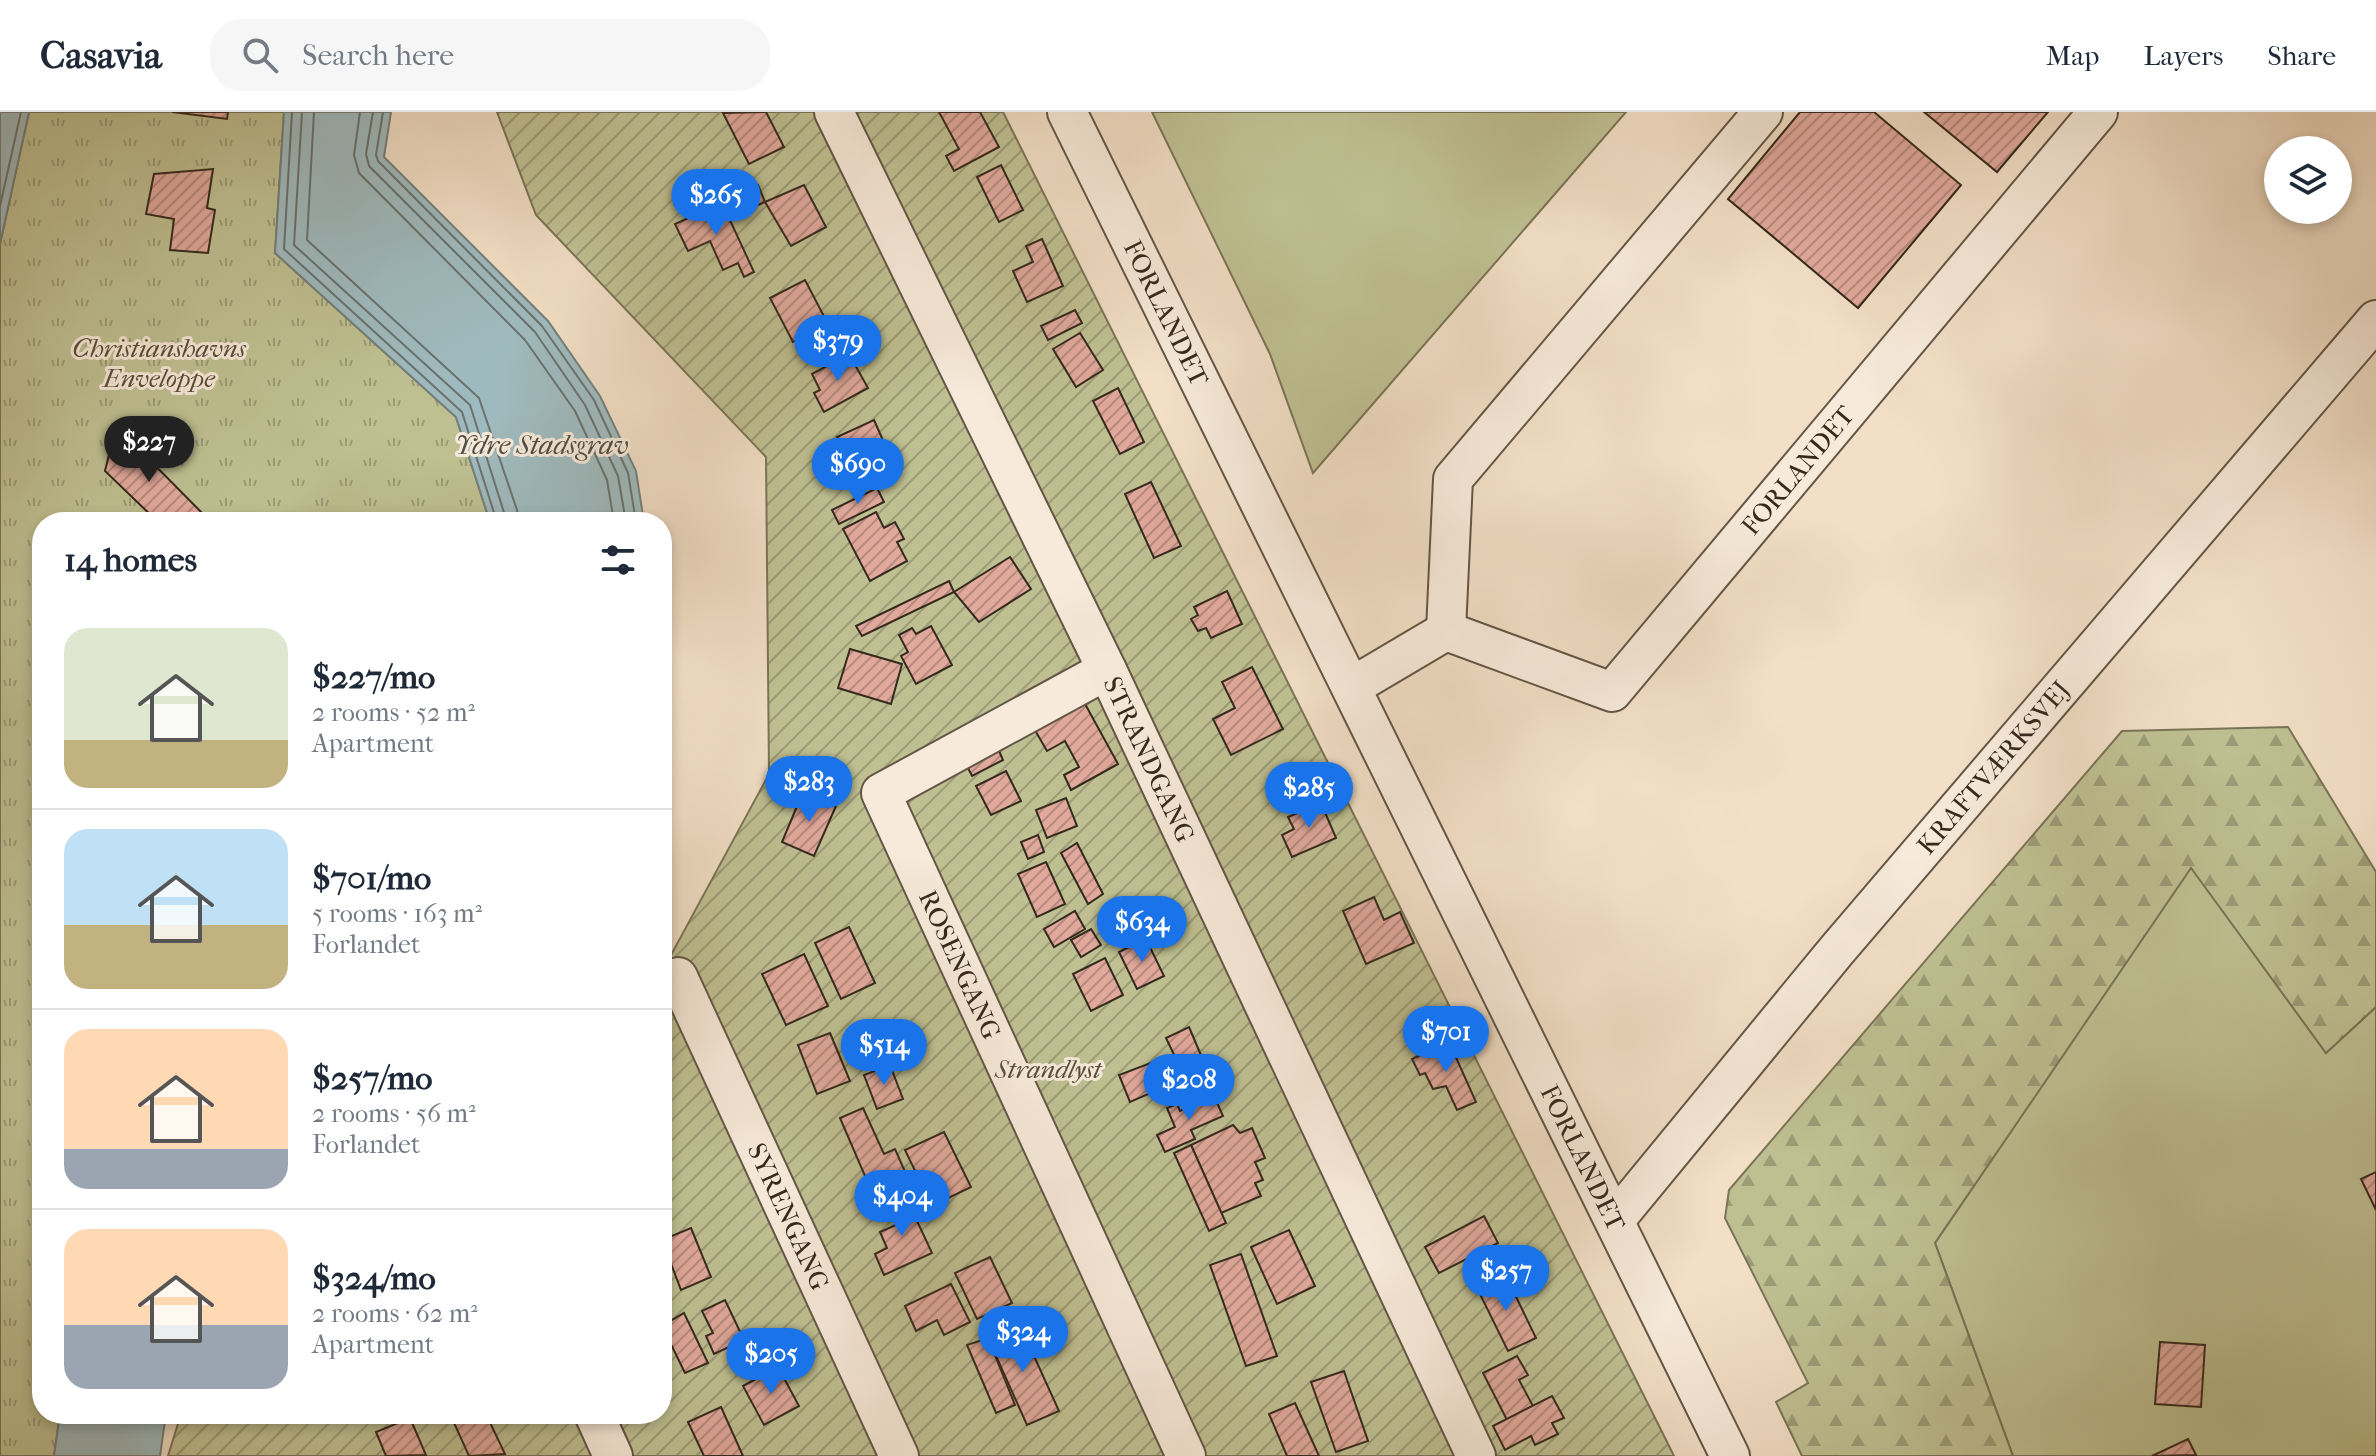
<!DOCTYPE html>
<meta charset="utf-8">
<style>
:root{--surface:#fff;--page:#f6f6f7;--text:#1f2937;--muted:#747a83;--line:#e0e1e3;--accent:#1a73e8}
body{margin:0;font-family:"IM FELL French Canon",serif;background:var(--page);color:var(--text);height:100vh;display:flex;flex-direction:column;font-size:30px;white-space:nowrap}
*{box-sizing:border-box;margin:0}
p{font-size:26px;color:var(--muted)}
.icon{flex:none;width:44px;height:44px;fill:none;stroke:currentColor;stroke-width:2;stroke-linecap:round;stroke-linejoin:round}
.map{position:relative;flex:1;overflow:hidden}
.panel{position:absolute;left:32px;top:400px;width:640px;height:912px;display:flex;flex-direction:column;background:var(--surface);border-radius:32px;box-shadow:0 4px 12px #0003}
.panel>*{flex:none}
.fabs{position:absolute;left:2264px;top:24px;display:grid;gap:16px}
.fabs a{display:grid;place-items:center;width:88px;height:88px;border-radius:50%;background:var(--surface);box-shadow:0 4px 12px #0003;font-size:40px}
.price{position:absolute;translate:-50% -68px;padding:0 18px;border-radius:28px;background:var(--accent);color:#fff;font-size:26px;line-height:52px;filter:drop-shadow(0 2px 4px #0008)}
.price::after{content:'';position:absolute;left:50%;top:48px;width:24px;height:18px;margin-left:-12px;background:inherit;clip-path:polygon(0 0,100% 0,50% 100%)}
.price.selected{background:#222;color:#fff}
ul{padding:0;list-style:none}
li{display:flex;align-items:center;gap:24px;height:200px;padding:0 32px}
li+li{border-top:2px solid var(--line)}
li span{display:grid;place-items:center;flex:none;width:224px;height:160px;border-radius:24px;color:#555}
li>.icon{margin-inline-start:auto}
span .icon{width:96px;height:96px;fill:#fffc;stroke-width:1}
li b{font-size:34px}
h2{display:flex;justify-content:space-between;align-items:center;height:96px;padding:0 32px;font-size:34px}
header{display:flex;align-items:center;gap:48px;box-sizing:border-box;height:112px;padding:0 40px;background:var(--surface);border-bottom:2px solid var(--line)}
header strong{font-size:38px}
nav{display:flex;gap:44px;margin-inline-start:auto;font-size:28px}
.search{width:560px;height:72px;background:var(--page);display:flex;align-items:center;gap:20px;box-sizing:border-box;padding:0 28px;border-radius:32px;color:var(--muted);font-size:30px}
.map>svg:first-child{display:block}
.grass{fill:#bfc092;stroke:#7a7458;stroke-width:2}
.forest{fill:url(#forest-firs);stroke:#7a7458;stroke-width:2}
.park{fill:url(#park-tufts);stroke:#7a7458;stroke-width:2}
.garden{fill:url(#garden-furrows);stroke:#7a7458;stroke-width:2}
.water{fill:#9fbabe;stroke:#74807e;stroke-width:2}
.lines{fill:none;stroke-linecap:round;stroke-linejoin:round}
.shore{stroke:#6a726e;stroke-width:2}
.building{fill:url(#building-hatch);stroke:#34291d;stroke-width:2}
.minor-casing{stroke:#645647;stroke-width:42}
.minor{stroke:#f7eada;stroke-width:38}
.labels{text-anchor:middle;stroke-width:6;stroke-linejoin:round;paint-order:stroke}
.street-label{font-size:26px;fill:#34291d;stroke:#f7eada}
.park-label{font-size:26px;font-style:italic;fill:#574f3a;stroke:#f7eada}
.water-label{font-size:28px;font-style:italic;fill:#4f4d45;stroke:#f7eada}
</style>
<header>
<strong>Casavia</strong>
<div class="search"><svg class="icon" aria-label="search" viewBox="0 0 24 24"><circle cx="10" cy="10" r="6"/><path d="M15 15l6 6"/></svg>Search here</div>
<nav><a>Map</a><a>Layers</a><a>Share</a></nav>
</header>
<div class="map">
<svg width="2376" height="1344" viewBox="0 0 2376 1344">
<defs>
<pattern id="forest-firs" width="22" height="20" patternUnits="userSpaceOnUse" patternTransform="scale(2)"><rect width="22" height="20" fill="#bfc092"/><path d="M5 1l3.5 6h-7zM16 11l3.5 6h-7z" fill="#9c9c77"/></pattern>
<pattern id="park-tufts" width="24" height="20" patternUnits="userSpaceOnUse" patternTransform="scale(2)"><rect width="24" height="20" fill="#bfc092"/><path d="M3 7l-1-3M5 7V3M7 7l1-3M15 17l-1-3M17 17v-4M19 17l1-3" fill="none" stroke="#9c9c77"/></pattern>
<pattern id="garden-furrows" width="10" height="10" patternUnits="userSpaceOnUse" patternTransform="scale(2)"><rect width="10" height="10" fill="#bfc092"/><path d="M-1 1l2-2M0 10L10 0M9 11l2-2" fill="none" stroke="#9c9c77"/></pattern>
<pattern id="building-hatch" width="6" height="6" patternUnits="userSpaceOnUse" patternTransform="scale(2)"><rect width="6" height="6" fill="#e1a99c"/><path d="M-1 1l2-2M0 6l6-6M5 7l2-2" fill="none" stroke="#b78a7f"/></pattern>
</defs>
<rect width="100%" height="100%" fill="#f2dfc6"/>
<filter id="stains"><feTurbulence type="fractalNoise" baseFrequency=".0025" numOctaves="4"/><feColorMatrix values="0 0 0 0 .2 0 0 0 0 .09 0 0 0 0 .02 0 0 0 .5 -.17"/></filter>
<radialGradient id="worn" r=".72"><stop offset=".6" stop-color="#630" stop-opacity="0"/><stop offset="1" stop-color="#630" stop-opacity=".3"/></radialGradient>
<!-- grass -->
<g class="grass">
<path d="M 1152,0 L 1626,0 L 1313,361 L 1270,242 Z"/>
<path d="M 2191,755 L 2326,941 L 2376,895 L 2376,1344 L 2013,1344 L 1935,1131 Z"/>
</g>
<!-- forest -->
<path class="forest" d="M 2288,615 L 2376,760 L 2376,895 L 2326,941 L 2191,756 L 1935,1131 L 2013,1344 L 1802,1344 L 1776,1290 L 1808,1271 L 1725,1106 L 1729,1078 L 2122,619 Z"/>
<!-- park -->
<path class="park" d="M 29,0 L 284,0 L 275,141 L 456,305 L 490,410 L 42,410 L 42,1302 L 60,1302 L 54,1344 L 0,1344 L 0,132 Z"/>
<!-- garden -->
<path class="garden" d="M 497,0 L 1003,0 L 1674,1344 L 168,1344 L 181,1302 L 662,1302 L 662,848 L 670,845 L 769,662 L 766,345 L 536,103 Z"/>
<!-- water -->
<g class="water">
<path d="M 0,0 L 29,0 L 0,132 Z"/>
<path d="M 284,0 L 391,0 L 384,45 L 548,209 L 600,284 L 636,359 L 644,410 L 490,410 L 456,305 L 275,141 Z"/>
<path d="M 60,1302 L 166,1302 L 160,1344 L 54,1344 Z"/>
</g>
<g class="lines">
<!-- shore -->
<g class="shore">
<path d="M 292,0 L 284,137 L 462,300 L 497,410"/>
<path d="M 302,0 L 294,133 L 470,293 L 507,410"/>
<path d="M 314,0 L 307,128 L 479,286 L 517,398 L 519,410"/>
<path d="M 360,0 L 354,43 L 359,61 L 525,228 L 575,299 L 607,368 L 614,410"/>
<path d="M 373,0 L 366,42 L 369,54 L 535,220 L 585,293 L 618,364 L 626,410"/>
<path d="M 383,0 L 376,43 L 378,49 L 542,214 L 594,288 L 628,361 L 636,410"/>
<path d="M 0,94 L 21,0"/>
</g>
</g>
<!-- building -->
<g class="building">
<path d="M 172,0 L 228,0 L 227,7 Z"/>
<path d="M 766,0 L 784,35 L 749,52 L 723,1 Z"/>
<path d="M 939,0 L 980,0 L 999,35 L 954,59 L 946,44 L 959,37 Z"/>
<path d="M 1800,0 L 1874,0 L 1961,73 L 1858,196 L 1728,87 Z"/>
<path d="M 1924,0 L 2048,0 L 1997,60 Z"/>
<path d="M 1001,53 L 1023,98 L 999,110 L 977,65 Z"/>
<path d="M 213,57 L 207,96 L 215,98 L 208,141 L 170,138 L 174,107 L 146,102 L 154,62 Z"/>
<path d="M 758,73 L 765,90 L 736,103 L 728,85 Z"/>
<path d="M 804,73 L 826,115 L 791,134 L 765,90 Z"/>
<path d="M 722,91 L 754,160 L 744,165 L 738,151 L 723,158 L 710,129 L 688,139 L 675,112 Z"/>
<path d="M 1042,127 L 1063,174 L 1027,190 L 1013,159 L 1033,150 L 1026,134 Z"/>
<path d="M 805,168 L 828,212 L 793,230 L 770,186 Z"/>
<path d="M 1075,198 L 1082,211 L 1048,228 L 1041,214 Z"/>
<path d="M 1080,221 L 1103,258 L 1076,275 L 1053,237 Z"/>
<path d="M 849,242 L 868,276 L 824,300 L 814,281 L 820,278 L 812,262 Z"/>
<path d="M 1118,276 L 1144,330 L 1120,342 L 1093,289 Z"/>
<path d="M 874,308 L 897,360 L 860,377 L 837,325 Z"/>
<path d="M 116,314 L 211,410 L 158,410 L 105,359 Z"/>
<path d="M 1151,370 L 1181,434 L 1154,446 L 1125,382 Z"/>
<path d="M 877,376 L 884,390 L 839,412 L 832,398 Z"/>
<path d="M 876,400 L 884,416 L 895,410 L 904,427 L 897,430 L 907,449 L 870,469 L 843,417 Z"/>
<path d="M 1010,445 L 1031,477 L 979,510 L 954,480 Z"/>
<path d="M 949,469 L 954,480 L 862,524 L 856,514 Z"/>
<path d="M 1227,479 L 1242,512 L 1211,526 L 1206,516 L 1198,519 L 1191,507 L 1198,503 L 1194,495 Z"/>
<path d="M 931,514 L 952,553 L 916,572 L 901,544 L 908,540 L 899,523 L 912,516 L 916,522 Z"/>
<path d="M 850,537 L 902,552 L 891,592 L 838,576 Z"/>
<path d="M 1252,555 L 1283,617 L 1231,643 L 1213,607 L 1235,596 L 1222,570 Z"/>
<path d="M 1079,581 L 1118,652 L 1071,678 L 1064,663 L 1079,655 L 1065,629 L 1047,639 L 1029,608 Z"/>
<path d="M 996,632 L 1003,648 L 972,664 L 964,648 Z"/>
<path d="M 1006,659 L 1021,689 L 991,703 L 976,674 Z"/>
<path d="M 803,680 L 836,694 L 814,744 L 782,730 Z"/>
<path d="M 1066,686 L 1077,714 L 1047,726 L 1036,698 Z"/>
<path d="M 1321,691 L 1336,726 L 1292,745 L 1282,723 L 1294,717 L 1288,705 Z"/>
<path d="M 1038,723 L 1044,740 L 1028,747 L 1021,730 Z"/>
<path d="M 1077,731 L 1103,782 L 1088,792 L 1061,741 Z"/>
<path d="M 1046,750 L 1065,792 L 1037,805 L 1018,762 Z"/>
<path d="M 1374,785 L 1384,808 L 1400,800 L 1414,831 L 1366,852 L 1343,799 Z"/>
<path d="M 1075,799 L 1085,817 L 1054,835 L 1044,817 Z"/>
<path d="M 849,815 L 875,871 L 841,887 L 815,831 Z"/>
<path d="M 1091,817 L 1101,833 L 1081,845 L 1071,828 Z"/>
<path d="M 1146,827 L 1164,864 L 1137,877 L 1119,840 Z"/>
<path d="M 804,842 L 828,894 L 786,913 L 762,862 Z"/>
<path d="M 1105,846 L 1123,883 L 1091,899 L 1073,862 Z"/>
<path d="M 1189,915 L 1209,962 L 1179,975 L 1170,954 L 1178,951 L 1166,926 Z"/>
<path d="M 830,921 L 850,969 L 817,982 L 798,933 Z"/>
<path d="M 1449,930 L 1476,990 L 1457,998 L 1446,974 L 1433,977 L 1425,961 L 1420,963 L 1412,947 Z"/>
<path d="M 1161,947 L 1174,983 L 1158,988 L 1155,979 L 1130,990 L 1119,963 Z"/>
<path d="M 890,953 L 903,987 L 877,997 L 864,963 Z"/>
<path d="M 1214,984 L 1223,1004 L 1191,1018 L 1195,1027 L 1165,1040 L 1157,1023 L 1175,1015 L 1167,996 L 1177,992 L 1180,999 Z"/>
<path d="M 863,996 L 884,1042 L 895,1037 L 906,1062 L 871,1078 L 840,1006 Z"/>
<path d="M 1233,1013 L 1240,1021 L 1252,1016 L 1265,1046 L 1255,1050 L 1263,1068 L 1255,1071 L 1261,1084 L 1221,1101 L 1191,1033 Z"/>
<path d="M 944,1020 L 971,1075 L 932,1094 L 905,1038 Z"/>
<path d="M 1191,1033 L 1226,1111 L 1209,1119 L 1174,1041 Z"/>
<path d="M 2376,1060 L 2376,1098 L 2361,1067 Z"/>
<path d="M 904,1081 L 932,1141 L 884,1163 L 875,1142 L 887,1136 L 880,1120 L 898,1112 L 887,1089 Z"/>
<path d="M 1484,1104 L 1498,1131 L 1439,1161 L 1425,1135 Z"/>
<path d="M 691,1116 L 711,1165 L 681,1178 L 662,1128 Z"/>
<path d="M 1289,1118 L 1315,1174 L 1277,1192 L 1251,1135 Z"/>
<path d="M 1241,1142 L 1277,1244 L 1246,1254 L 1210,1153 Z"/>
<path d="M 990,1145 L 1012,1191 L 977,1207 L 955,1161 Z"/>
<path d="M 1505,1162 L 1536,1226 L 1508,1239 L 1477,1176 Z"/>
<path d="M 951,1172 L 970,1210 L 944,1223 L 937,1208 L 916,1219 L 905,1194 Z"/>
<path d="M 725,1188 L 744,1228 L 714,1242 L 706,1224 L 713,1221 L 702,1199 Z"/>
<path d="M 684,1201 L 708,1251 L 685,1261 L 662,1214 Z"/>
<path d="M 1019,1211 L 1059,1299 L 1027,1313 L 988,1226 Z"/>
<path d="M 988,1226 L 1015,1293 L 996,1301 L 967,1233 Z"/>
<path d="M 2160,1230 L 2205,1233 L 2201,1295 L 2155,1292 Z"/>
<path d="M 1517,1244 L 1528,1263 L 1519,1268 L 1533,1294 L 1507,1308 L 1483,1261 Z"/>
<path d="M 778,1255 L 799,1294 L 764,1313 L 743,1274 Z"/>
<path d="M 1344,1259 L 1368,1329 L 1336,1340 L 1311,1270 Z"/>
<path d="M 1552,1284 L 1564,1306 L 1552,1311 L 1558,1322 L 1535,1333 L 1531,1324 L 1505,1338 L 1493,1314 Z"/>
<path d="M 1295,1291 L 1319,1344 L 1287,1344 L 1269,1302 Z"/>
<path d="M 721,1295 L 743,1344 L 704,1344 L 688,1310 Z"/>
<path d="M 450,1302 L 486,1302 L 505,1342 L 469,1344 Z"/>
<path d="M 410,1306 L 426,1343 L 386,1344 L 376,1320 Z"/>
<path d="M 2188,1327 L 2196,1343 L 2152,1344 Z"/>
</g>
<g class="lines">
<defs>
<g id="minor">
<path id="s1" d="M 834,0 L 1107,558 L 1476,1344"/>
<path id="s2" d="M 1067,0 L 1730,1344"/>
<path id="s3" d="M 1446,519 L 1612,580 L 2098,0"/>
<path d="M 1446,519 L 1453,367 L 1763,0"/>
<path id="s4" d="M 1107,558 L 881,681 L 1186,1344"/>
<path d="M 1353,574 L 1446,519"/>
<path id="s5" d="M 662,874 L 678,865 L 899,1344"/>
<path id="s6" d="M 1615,1108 L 1837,838 L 2376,208"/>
<path d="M 594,1302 L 613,1344"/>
</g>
</defs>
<!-- minor casing -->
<use href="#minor" class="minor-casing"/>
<!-- minor -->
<use href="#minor" class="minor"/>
</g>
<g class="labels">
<!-- street labels -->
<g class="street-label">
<text dy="9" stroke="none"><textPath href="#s2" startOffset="224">FORLANDET</textPath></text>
<text dy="9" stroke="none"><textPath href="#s3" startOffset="466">FORLANDET</textPath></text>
<text dy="9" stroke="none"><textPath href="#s1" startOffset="720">STRANDGANG</textPath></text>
<text dy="9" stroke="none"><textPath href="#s6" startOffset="590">KRAFTVÆRKSVEJ</textPath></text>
<text dy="9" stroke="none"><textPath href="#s4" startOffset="446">ROSENGANG</textPath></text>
<text dy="9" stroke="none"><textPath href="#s2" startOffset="1166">FORLANDET</textPath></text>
<text dy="9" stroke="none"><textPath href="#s5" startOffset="282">SYRENGANG</textPath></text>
</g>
<!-- park labels -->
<g class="park-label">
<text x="159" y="245">Christianshavns<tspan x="159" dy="30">Enveloppe</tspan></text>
<text x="1048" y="966">Strandlyst</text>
</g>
<!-- water labels -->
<g class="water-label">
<text x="542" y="342">Ydre Stadsgrav</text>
</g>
</g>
<rect width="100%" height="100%" filter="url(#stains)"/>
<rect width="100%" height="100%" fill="url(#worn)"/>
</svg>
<div class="fabs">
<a><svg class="icon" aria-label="layers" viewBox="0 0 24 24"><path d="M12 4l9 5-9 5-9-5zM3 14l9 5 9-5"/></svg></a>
</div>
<b class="price" style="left:716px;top:125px">$265</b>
<b class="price" style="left:838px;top:271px">$379</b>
<b class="price selected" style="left:149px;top:372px">$227</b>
<b class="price" style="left:858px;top:394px">$690</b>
<b class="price" style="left:809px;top:712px">$283</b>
<b class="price" style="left:1309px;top:718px">$285</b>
<b class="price" style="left:1142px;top:852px">$634</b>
<b class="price" style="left:1446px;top:962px">$701</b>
<b class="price" style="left:884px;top:975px">$514</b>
<b class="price" style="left:1189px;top:1010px">$208</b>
<b class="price" style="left:902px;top:1126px">$404</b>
<b class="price" style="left:1506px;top:1201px">$257</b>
<b class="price" style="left:1023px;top:1262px">$324</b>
<b class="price" style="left:771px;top:1284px">$205</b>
<section class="panel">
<h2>14 homes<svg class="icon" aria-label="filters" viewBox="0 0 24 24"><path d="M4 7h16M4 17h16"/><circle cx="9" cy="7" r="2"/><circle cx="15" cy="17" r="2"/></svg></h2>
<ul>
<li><span style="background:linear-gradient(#dfe7d0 70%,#c2b280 0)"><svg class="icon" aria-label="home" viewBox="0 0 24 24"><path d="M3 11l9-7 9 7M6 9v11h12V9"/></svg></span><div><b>$227/mo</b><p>2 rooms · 52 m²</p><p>Apartment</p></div></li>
<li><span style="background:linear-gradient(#bfe0f5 60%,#c2b280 0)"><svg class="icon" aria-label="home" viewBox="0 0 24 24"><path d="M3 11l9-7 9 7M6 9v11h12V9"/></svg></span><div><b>$701/mo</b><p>5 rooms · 163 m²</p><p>Forlandet</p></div></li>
<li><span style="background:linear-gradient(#ffd9b3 75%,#9aa5b1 0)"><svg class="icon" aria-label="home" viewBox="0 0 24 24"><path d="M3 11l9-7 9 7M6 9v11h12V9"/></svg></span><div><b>$257/mo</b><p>2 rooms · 56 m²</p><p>Forlandet</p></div></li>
<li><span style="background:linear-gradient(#ffd9b3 60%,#9aa5b1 0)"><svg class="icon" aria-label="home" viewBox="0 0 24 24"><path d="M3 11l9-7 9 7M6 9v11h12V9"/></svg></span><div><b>$324/mo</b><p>2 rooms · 62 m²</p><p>Apartment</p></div></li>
</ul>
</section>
</div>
